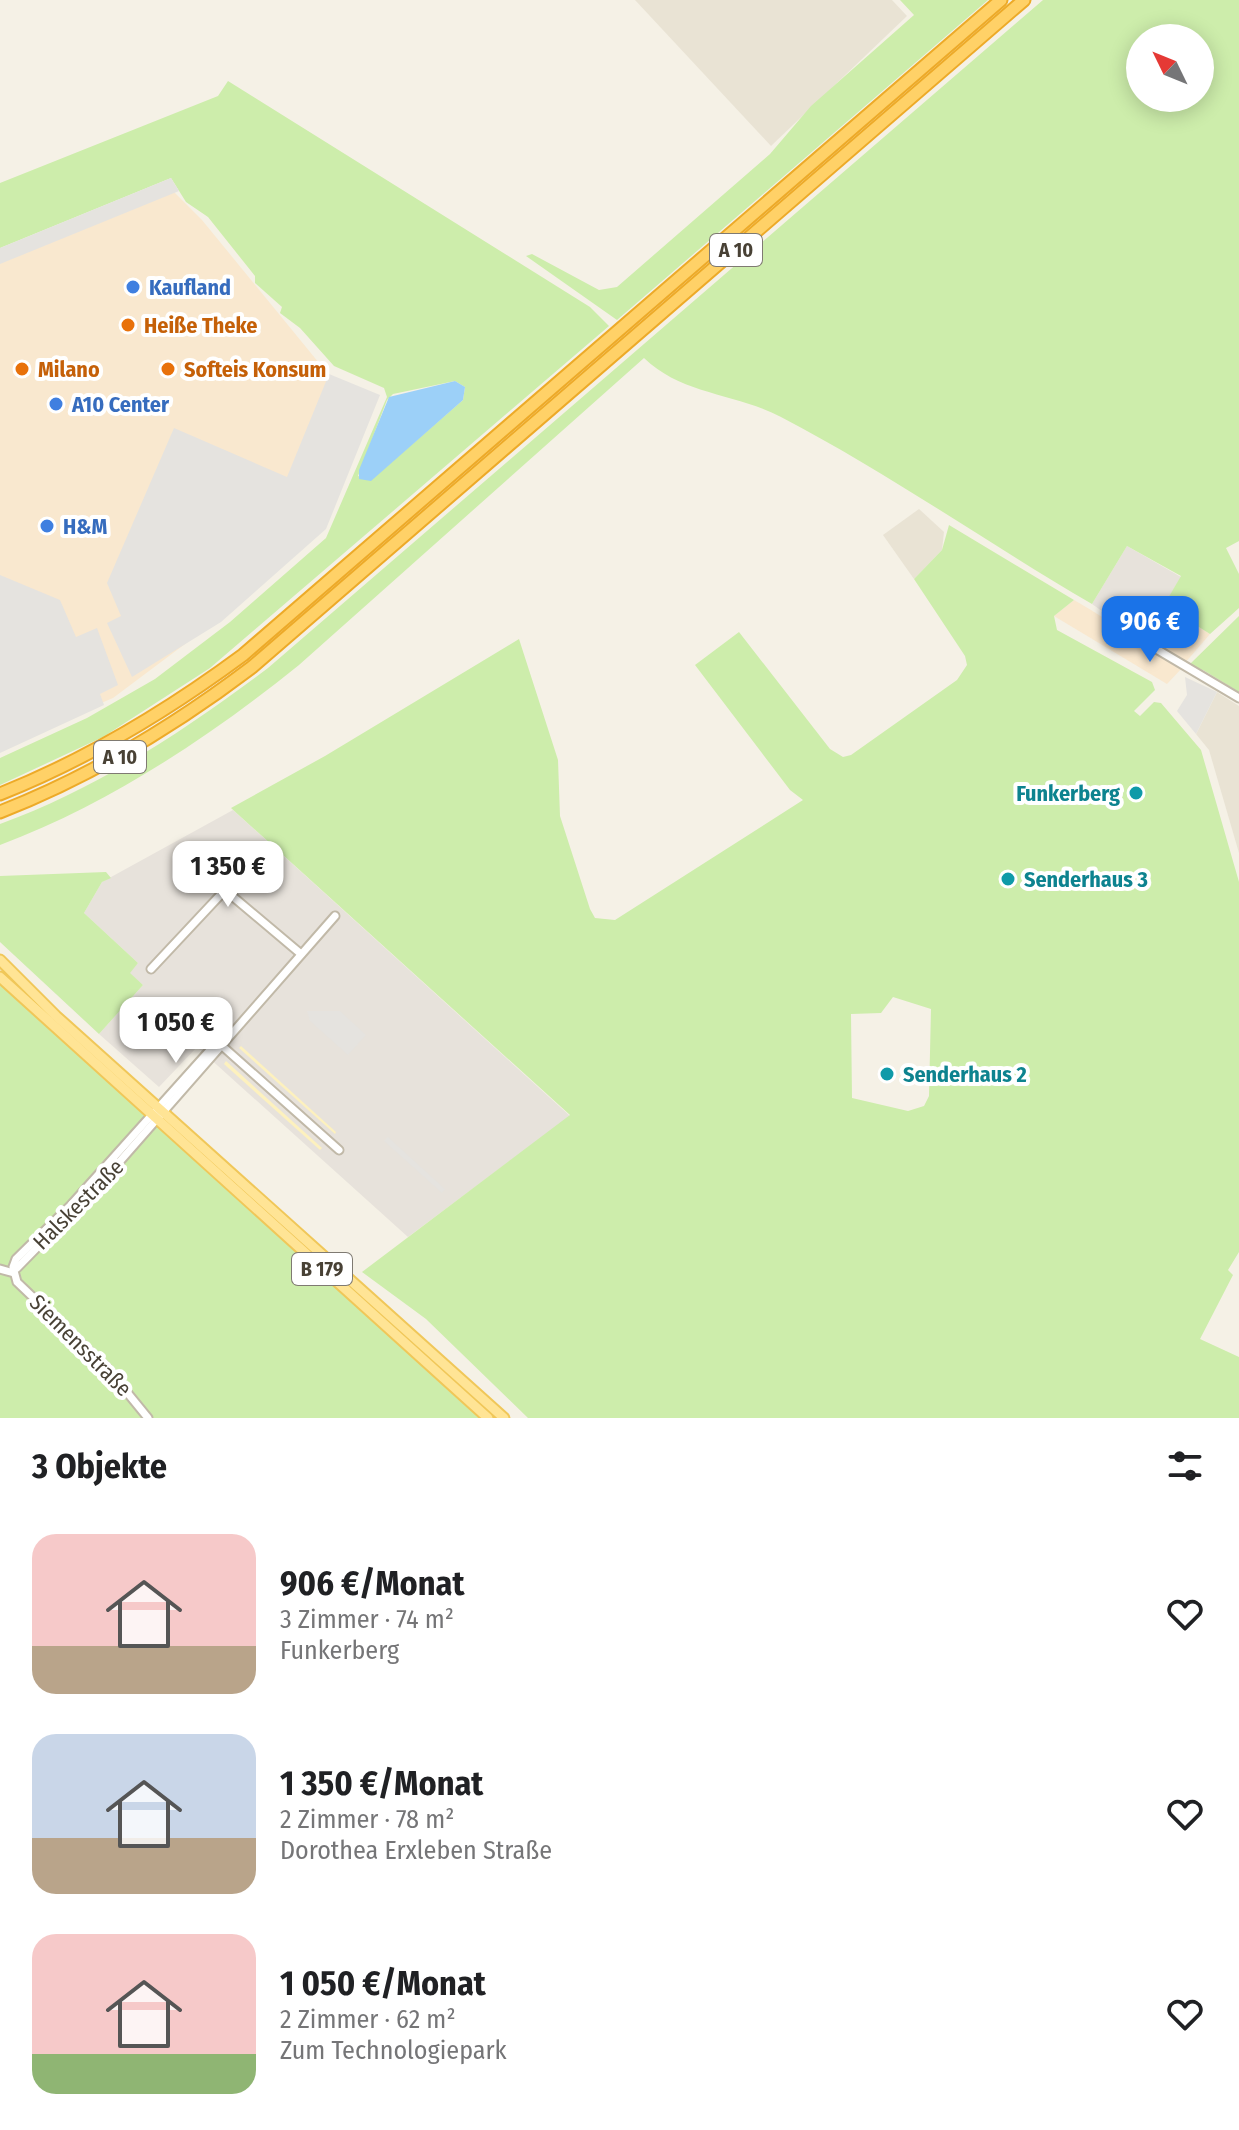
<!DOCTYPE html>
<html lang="de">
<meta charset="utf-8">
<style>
:root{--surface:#fff;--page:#f6f6f6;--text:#202124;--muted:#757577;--accent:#1a73e8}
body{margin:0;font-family:"Fira Sans Condensed",sans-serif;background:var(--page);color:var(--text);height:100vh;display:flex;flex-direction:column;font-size:30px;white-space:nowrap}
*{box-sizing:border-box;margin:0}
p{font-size:26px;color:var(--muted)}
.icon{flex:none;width:44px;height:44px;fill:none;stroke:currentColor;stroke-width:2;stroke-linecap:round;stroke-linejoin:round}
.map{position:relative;height:1418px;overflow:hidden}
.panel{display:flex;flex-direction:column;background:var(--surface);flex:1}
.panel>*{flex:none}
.needle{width:52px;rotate:313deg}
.tools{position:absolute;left:1126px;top:24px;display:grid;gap:16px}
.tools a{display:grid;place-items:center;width:88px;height:88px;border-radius:50%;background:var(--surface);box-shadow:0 4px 20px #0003;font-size:40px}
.price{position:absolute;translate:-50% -68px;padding:0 18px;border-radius:16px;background:#fff;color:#222;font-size:26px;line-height:52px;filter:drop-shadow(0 2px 4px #0008)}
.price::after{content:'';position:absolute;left:50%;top:48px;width:24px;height:18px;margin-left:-12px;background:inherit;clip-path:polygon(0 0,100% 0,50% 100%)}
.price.active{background:var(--accent);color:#fff}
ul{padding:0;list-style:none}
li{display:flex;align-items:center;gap:24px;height:200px;padding:0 32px}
li span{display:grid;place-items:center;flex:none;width:224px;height:160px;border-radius:24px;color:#555}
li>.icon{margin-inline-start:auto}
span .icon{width:96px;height:96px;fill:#fffc;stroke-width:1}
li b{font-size:34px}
h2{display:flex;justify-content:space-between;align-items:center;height:96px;padding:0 32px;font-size:34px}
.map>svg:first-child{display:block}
.residential{fill:#e9e3d4}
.commercial{fill:#f9e8cf}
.industrial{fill:#e7e2db}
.green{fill:#cdedab;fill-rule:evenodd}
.sand{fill:#fdf1be}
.parking{fill:#e5e3df}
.water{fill:#9cd0f8}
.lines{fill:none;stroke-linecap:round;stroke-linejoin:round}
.minor-casing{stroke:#c1b9a8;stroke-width:11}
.major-casing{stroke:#f0c759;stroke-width:13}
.highway-casing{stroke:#edaa28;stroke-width:15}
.minor{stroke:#fff;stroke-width:7}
.major{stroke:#ffe495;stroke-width:9}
.highway{stroke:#ffd167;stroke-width:11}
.shop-dot{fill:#3f7fe0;stroke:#fff;stroke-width:3}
.food-dot{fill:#e8710a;stroke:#fff;stroke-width:3}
.culture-dot{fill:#0f9aa8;stroke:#fff;stroke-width:3}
.labels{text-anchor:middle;stroke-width:8;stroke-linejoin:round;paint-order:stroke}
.shield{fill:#fff;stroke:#7f7a72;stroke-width:2}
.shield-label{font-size:20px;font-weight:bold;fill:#484135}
.shop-label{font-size:22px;font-weight:bold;fill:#366cbe;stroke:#fff;text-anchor:start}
.food-label{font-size:22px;font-weight:bold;fill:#c56008;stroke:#fff;text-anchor:start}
.culture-label{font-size:22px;font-weight:bold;fill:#0d838f;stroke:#fff;text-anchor:start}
.street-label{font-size:22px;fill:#484135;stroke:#fff}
</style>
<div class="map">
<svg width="1239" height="1418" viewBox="0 0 1239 1418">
<rect width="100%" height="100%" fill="#f5f1e6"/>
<!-- residential -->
<g class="residential">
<path d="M 635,0 L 892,0 L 907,16 L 771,146 Z"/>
<path d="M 919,509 L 944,532 L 942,550 L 914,579 L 883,535 Z"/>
<path d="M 1217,692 L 1239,706 L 1239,853 L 1209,750 L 1196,734 Z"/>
</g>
<!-- commercial -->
<g class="commercial">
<path d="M 165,183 L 202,220 L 328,374 L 376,397 L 229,611 L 113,698 L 0,746 L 0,249 Z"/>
<path d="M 1074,600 L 1091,610 L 1182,668 L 1167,684 L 1054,616 Z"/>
<path d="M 1164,605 L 1210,634 L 1184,664 L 1146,640 Z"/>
</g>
<!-- industrial -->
<g class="industrial">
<path d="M 1127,546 L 1181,577 L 1146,635 L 1130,631 L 1092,604 Z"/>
<path d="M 233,810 L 570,1116 L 408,1237 L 197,1047 L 159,1087 L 99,1034 L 143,985 L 129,973 L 138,963 L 84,913 L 102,882 Z"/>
</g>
<!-- green -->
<g class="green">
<path d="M 900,0 L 988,0 L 617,320 L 526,256 L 532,254 L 599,290 L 617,287 L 770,154 L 811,106 L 914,15 Z"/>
<path d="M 1043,0 L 1239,0 L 1239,541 L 1226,548 L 1239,574 L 1239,608 L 1210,634 L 1164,605 L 1181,576 L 1127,546 L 1092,604 C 986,542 890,474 781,417 C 736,393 682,395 644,358 L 299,665 C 208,738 109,804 0,845 L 0,824 C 99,788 185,730 268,668 ZM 1140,38 L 1200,38 L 1200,98 L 1140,98 Z"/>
<path d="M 228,81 L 590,307 L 609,326 L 210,668 L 103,737 L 0,785 L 0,758 L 87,718 L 155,679 L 230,622 L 326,538 L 387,397 L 384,388 L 334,366 L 300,328 L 280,313 L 282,307 L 255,283 L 255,276 L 208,217 L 186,202 L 171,178 L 0,248 L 0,183 L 218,96 ZM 455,381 L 465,387 L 463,400 L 371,480 L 358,476 L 387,400 L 393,394 Z"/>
<path d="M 949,525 L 1074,600 L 1054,616 L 1057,630 L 1152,682 L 1155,690 L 1134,711 L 1140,716 L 1154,702 L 1161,703 L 1201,750 L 1239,882 L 1239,1252 L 1228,1270 L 1233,1275 L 1200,1339 L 1239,1357 L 1239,1418 L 528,1418 L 426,1319 L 362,1272 L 570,1115 L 231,808 L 325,756 L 519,639 L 558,760 L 560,816 L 590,909 L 595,918 L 615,920 L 803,800 L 790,790 L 695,665 L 739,632 L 830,749 L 843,757 L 851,755 L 957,680 L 967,665 L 965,656 L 914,579 L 942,550 ZM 893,997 L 931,1009 L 929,1096 L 924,1106 L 908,1111 L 852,1098 L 851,1014 L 881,1013 Z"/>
<path d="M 1239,616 L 1239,692 L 1203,670 L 1192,669 L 1190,664 Z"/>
<path d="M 106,872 L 111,878 L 102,882 L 84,913 L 138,963 L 130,973 L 143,985 L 99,1034 L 0,942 L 0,876 Z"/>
<path d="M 0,984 L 482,1418 L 0,1418 Z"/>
</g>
<!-- sand -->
<g class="sand">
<path d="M 241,1046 L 336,1132 L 335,1134 L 239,1048 Z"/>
<path d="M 226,1061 L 322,1148 L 320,1150 L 224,1064 Z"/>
</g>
<!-- parking -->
<g class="parking">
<path d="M 171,178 L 179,191 L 0,264 L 0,248 Z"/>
<path d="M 329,374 L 380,395 L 326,529 L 221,622 L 132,677 L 107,623 L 121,616 L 107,583 L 174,428 L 287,477 Z"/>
<path d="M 0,575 L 60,600 L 76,637 L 97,628 L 118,685 L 100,694 L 104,705 L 0,753 Z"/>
<path d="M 1185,677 L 1217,692 L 1196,734 L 1177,711 L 1187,695 Z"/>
<path d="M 307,1011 L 340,1011 L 366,1035 L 348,1055 L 310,1021 Z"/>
<path d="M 388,1137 L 445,1189 L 442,1193 L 384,1141 Z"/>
</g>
<!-- water -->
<path class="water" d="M 455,381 L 465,387 L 463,400 L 371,481 L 359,479 L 359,470 L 389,397 Z"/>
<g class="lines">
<defs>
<g id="minor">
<path d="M 1131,634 L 1239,698"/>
<path d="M 151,969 L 225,890 L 301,954"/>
<path d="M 220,1044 L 339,1150"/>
<path d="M 17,1268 L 107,1176 L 335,916"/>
<path d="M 0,1269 L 14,1273"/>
<path d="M 148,1418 L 108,1369 L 17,1282 L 13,1267 L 16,1259 L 70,1206 L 210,1050 L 220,1044"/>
</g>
<g id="major">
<path d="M 0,960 L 56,1016 L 504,1418"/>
<path d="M 0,977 L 488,1418"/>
</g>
<g id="highway">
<path d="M 0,794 C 88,759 166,712 243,655 L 1001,0"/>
<path d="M 0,812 C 92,776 173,727 252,667 L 1024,0"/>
</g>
</defs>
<!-- minor casing -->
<use href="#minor" class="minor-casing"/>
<!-- major casing -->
<use href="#major" class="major-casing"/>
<!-- highway casing -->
<use href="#highway" class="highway-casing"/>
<!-- minor -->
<use href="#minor" class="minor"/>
<!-- major -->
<use href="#major" class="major"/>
<!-- highway -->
<use href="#highway" class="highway"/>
</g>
<!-- markers -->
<g class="shop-dot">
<circle cx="133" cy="287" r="8"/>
<circle cx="56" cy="404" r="8"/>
<circle cx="47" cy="526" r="8"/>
</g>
<g class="food-dot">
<circle cx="128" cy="325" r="8"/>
<circle cx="22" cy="369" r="8"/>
<circle cx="168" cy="369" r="8"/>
</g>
<g class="culture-dot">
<circle cx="1136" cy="793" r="8"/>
<circle cx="1008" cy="879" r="8"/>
<circle cx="887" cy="1074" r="8"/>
</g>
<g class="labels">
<!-- shield labels -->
<g class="shield">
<rect x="710" y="234" width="52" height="32" rx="6"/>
<rect x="94" y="741" width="52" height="32" rx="6"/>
<rect x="292" y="1253" width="60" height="32" rx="6"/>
</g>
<g class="shield-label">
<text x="736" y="257">A 10</text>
<text x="120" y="764">A 10</text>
<text x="322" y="1276">B 179</text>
</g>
<!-- shop labels -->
<g class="shop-label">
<text x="149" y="295">Kaufland</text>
<text x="72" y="412">A10 Center</text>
<text x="63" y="534">H&amp;M</text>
</g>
<!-- food labels -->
<g class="food-label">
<text x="144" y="333">Heiße Theke</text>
<text x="38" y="377">Milano</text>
<text x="184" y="377">Softeis Konsum</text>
</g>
<!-- culture labels -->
<g class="culture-label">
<text x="1120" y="801" text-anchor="end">Funkerberg</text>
<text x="1024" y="887">Senderhaus 3</text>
<text x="903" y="1082">Senderhaus 2</text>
</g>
<!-- street labels -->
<g class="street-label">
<text transform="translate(78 1204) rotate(-45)" y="8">Halskestraße</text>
<text transform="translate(81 1345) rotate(45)" y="8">Siemensstraße</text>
</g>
</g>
</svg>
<div class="tools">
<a><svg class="needle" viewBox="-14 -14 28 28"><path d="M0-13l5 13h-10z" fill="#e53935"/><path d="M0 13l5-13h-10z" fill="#757577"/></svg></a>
</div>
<b class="price active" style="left:1150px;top:664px">906 €</b>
<b class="price" style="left:228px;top:909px">1 350 €</b>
<b class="price" style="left:176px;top:1065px">1 050 €</b>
</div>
<section class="panel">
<h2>3 Objekte<svg class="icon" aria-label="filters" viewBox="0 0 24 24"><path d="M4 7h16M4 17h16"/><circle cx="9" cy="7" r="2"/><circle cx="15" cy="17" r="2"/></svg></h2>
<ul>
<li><span style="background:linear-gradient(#f6c9c9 70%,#b9a48a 0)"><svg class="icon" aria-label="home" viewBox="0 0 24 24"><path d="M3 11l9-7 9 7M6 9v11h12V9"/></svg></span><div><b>906 €/Monat</b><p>3 Zimmer · 74 m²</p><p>Funkerberg</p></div><svg class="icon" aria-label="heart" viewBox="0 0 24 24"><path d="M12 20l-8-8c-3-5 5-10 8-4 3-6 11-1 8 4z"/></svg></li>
<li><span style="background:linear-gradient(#c9d6e8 65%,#b9a48a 0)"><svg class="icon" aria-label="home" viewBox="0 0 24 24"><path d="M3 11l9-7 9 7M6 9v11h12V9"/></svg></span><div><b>1 350 €/Monat</b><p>2 Zimmer · 78 m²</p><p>Dorothea Erxleben Straße</p></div><svg class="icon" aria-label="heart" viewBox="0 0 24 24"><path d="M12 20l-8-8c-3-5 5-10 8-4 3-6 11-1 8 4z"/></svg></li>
<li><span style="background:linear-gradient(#f6c9c9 75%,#8fb573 0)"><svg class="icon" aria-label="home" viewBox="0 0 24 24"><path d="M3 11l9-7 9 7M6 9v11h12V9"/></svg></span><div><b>1 050 €/Monat</b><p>2 Zimmer · 62 m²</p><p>Zum Technologiepark</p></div><svg class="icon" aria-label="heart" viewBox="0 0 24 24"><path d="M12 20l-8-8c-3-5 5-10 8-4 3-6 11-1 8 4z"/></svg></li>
</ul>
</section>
